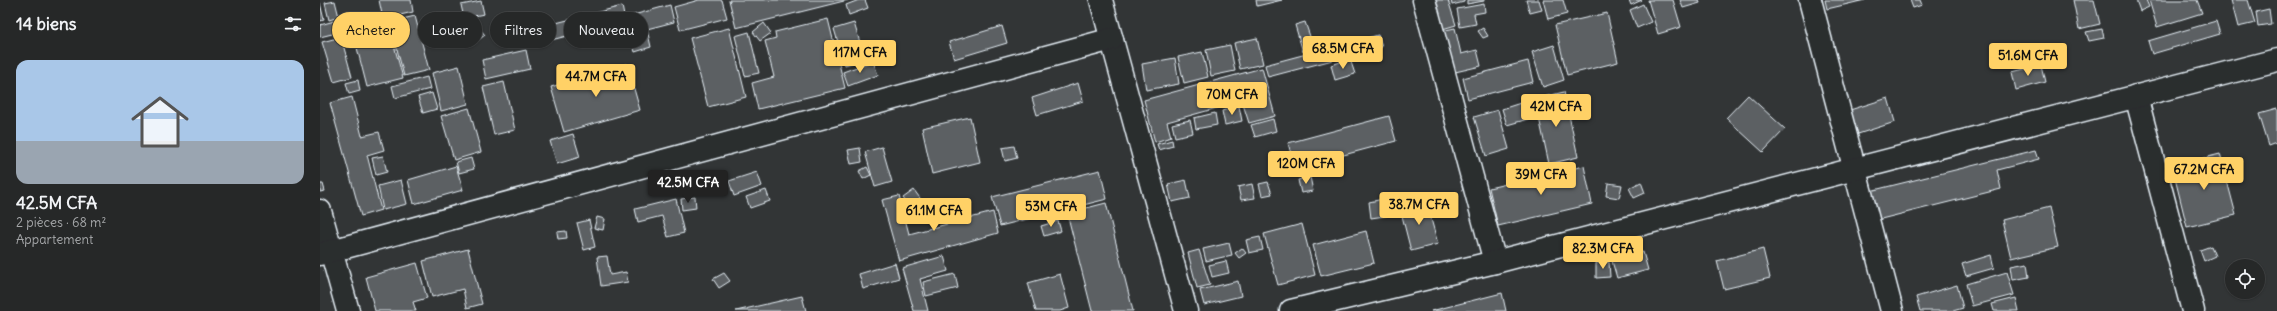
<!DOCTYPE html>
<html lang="fr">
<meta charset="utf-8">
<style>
:root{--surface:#262828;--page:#2e3030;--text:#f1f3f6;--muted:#a4a6a8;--line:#424445;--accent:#ffd166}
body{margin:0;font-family:Delius,sans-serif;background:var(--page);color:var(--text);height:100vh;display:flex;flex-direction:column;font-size:15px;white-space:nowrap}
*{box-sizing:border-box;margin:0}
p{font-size:13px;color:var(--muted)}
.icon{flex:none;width:22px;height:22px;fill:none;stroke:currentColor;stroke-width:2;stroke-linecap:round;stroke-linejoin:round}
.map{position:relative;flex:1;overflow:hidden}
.drawer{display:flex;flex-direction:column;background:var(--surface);width:320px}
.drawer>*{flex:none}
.banner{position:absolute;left:12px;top:12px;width:380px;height:36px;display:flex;gap:8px}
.tools{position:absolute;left:1905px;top:259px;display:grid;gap:8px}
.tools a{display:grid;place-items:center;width:40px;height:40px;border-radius:50%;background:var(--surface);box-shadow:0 1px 3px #0004,0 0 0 1px var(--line);font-size:20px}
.price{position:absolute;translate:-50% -34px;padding:0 9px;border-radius:4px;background:var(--accent);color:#111;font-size:13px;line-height:26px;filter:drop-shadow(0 1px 2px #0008)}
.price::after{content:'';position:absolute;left:50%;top:24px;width:12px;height:9px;margin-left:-6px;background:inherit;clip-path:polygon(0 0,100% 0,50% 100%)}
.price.active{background:#222;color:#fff}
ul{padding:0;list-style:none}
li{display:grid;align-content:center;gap:8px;height:212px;padding:0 16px}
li+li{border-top:1px solid var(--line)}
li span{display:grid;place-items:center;height:124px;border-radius:12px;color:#555}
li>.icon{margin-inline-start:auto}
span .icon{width:72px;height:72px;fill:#fffc;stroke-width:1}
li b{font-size:17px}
h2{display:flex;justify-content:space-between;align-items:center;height:48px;padding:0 16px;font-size:17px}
.tag{padding:0 14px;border-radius:18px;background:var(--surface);box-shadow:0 1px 3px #0004,0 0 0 1px var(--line);font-size:14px;line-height:36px}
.tag.active{background:var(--accent);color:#111}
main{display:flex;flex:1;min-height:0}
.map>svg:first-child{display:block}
.building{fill:#5c6063;stroke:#e8f1f8}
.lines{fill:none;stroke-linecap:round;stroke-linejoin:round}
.minor-casing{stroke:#e8f1f8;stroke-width:25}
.minor{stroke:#2a2d2e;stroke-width:22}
</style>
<main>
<section class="drawer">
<h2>14 biens<svg class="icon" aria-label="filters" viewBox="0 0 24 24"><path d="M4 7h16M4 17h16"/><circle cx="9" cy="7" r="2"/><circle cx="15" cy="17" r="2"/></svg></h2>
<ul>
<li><span style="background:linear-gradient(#a9c7e8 65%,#9aa5b1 0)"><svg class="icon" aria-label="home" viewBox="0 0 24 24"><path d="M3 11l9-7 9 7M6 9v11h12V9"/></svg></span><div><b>42.5M CFA</b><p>2 pièces · 68 m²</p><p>Appartement</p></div></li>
</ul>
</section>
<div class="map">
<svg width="1957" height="311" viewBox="0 0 1957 311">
<rect width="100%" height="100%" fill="#323536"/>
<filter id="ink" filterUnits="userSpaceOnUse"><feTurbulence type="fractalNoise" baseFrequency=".025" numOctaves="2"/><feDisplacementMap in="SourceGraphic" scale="8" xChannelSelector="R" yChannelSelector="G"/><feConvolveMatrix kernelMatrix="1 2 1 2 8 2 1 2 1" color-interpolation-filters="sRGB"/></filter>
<g filter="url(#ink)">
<!-- building -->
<g class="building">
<path d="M 59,0 L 91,0 L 93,12 L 63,19 Z"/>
<path d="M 379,0 L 402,0 L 407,18 L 360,30 L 354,7 Z"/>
<path d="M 409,0 L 528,0 L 416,28 Z"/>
<path d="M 539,0 L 545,0 L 548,8 L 529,15 L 526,5 Z"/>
<path d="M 936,0 L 962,0 L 937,6 Z"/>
<path d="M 1111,0 L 1128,0 L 1136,25 L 1119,30 Z"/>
<path d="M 1131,0 L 1144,0 L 1144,2 L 1132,5 Z"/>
<path d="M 1147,0 L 1164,0 L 1164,1 L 1147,4 Z"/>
<path d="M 1206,0 L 1219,0 L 1222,10 L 1210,13 Z"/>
<path d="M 1223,0 L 1243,0 L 1247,14 L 1228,19 Z"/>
<path d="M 1309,0 L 1322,0 L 1311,5 Z"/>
<path d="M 1328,0 L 1353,0 L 1361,27 L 1338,34 Z"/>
<path d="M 1360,0 L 1379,0 L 1380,3 L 1363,8 Z"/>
<path d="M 1505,0 L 1545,0 L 1507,9 Z"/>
<path d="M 1590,0 L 1600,0 L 1602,5 L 1593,8 Z"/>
<path d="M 1753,0 L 1774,0 L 1780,24 L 1759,29 Z"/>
<path d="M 1816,0 L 1826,0 L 1829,7 L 1820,11 Z"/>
<path d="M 1829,0 L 1877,0 L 1882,13 L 1837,27 Z"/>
<path d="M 1911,0 L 1928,0 L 1935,23 L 1918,27 Z"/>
<path d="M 15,1 L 19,17 L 9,20 L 5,3 Z"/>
<path d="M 161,1 L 164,14 L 144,18 L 141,5 Z"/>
<path d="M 0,3 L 4,20 L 0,21 Z"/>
<path d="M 1164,4 L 1165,12 L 1154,14 L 1156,24 L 1140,27 L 1137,9 Z"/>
<path d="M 1323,4 L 1331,22 L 1317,28 L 1310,10 Z"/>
<path d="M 350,5 L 354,22 L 327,29 L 331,47 L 315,52 L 306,17 Z"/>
<path d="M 302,6 L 305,21 L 208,46 L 205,31 Z"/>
<path d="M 1949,9 L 1951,24 L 1938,26 L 1936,12 Z"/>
<path d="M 1287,13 L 1298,62 L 1247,75 L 1235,25 Z"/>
<path d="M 95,16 L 109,70 L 84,76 L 70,22 Z"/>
<path d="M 508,19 L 525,88 L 438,109 L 432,83 L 454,77 L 445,41 L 456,38 L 455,32 Z"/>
<path d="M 18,20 L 20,32 L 0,37 L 0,25 Z"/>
<path d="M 1896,21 L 1900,34 L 1832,54 L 1828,41 Z"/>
<path d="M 985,22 L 994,48 L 983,52 L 975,25 Z"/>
<path d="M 444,23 L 451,33 L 440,41 L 433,32 Z"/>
<path d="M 534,23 L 545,59 L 525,65 L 514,29 Z"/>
<path d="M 682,26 L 687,43 L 634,59 L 629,42 Z"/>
<path d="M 69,27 L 83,78 L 47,87 L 34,36 Z"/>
<path d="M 409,28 L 426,97 L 388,107 L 370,38 Z"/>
<path d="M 1135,28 L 1141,54 L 1157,50 L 1161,66 L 1131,73 L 1121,31 Z"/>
<path d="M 1163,28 L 1168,36 L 1163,38 L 1158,31 Z"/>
<path d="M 160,29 L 165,35 L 157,41 L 152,35 Z"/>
<path d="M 1782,29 L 1784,38 L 1769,41 L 1766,32 Z"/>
<path d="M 429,32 L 439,73 L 425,76 L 415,36 Z"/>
<path d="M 1058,35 L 1062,47 L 948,77 L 945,65 Z"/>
<path d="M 21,37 L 32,77 L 14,82 L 2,42 Z"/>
<path d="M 937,38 L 943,64 L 920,69 L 914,43 Z"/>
<path d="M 910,45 L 915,71 L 891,76 L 886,50 Z"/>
<path d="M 1234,45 L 1244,80 L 1223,87 L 1212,52 Z"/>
<path d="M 206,50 L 210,69 L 166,79 L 162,60 Z"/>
<path d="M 882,52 L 888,77 L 864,83 L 858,57 Z"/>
<path d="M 855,58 L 859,84 L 826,90 L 822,64 Z"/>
<path d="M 1030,59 L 1035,74 L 1015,80 L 1011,65 Z"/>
<path d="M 553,61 L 558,75 L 528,86 L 523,72 Z"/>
<path d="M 1208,61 L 1213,82 L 1148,99 L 1143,78 Z"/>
<path d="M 307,64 L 320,110 L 244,132 L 231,87 Z"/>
<path d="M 1721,65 L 1725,82 L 1696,90 L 1692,72 Z"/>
<path d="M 139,66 L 148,104 L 121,111 L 112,73 Z"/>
<path d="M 942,68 L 955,116 L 929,123 L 922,101 L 847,122 L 851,137 L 835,142 L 824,100 Z"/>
<path d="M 107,77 L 110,89 L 75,98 L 72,86 Z"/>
<path d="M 38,80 L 40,91 L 29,94 L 26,83 Z"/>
<path d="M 184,82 L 195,130 L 174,135 L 163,87 Z"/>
<path d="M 758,83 L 763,101 L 717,115 L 712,98 Z"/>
<path d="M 1244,92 L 1258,157 L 1229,164 L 1215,99 Z"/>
<path d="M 112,93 L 117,109 L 103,113 L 98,97 Z"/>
<path d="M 1428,95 L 1465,129 L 1443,152 L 1406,118 Z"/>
<path d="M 32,97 L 42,136 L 59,132 L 64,150 L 47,155 L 61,210 L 41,216 L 10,103 Z"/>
<path d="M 1568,98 L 1575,122 L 1538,134 L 1530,110 Z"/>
<path d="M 1210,100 L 1215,117 L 1187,125 L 1182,109 Z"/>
<path d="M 919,106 L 922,121 L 905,125 L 902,111 Z"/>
<path d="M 149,108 L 161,152 L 134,160 L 121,116 Z"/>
<path d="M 1957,109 L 1957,143 L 1949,146 L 1939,114 Z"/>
<path d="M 1178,110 L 1189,149 L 1166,156 L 1154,117 Z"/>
<path d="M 895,113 L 897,125 L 876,129 L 874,118 Z"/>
<path d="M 1069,116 L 1076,141 L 975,168 L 968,143 Z"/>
<path d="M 650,117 L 660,162 L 612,174 L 602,128 Z"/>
<path d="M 953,119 L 956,131 L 935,137 L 931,125 Z"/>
<path d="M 870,120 L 873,133 L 855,137 L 852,124 Z"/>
<path d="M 253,134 L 260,157 L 237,164 L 230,141 Z"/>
<path d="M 852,140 L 853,146 L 839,150 L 837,144 Z"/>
<path d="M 694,146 L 697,158 L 685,161 L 682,148 Z"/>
<path d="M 562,147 L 572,182 L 555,187 L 545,152 Z"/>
<path d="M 540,148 L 542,162 L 531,164 L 528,150 Z"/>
<path d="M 1716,150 L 1719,159 L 1677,170 L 1681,189 L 1557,220 L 1550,191 Z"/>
<path d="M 1900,154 L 1916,215 L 1867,227 L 1852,166 Z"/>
<path d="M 63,156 L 67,172 L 56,175 L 52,158 Z"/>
<path d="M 151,158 L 154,169 L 139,173 L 136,162 Z"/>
<path d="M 136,166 L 143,190 L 94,204 L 88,180 Z"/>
<path d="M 1264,166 L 1272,204 L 1178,226 L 1169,188 Z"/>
<path d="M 547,167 L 551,175 L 543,179 L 539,171 Z"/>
<path d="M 780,170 L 787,199 L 680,226 L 672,197 Z"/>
<path d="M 437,172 L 442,186 L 414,196 L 409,181 Z"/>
<path d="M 990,177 L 993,191 L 981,193 L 978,180 Z"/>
<path d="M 81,180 L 87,204 L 63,210 L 58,186 Z"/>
<path d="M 866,180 L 870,198 L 852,202 L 848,184 Z"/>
<path d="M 948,182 L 952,194 L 942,196 L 939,184 Z"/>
<path d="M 1321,182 L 1325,193 L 1314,198 L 1309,188 Z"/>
<path d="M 1288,183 L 1302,185 L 1299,198 L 1286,196 Z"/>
<path d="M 0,184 L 3,184 L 5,191 L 0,192 Z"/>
<path d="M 932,184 L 935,198 L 921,200 L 918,187 Z"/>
<path d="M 446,190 L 450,201 L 430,208 L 426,197 Z"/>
<path d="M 594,190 L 610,212 L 599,220 L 583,198 Z"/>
<path d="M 579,196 L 589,234 L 673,212 L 678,233 L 579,261 L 562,200 Z"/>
<path d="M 375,197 L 376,208 L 362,210 L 361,199 Z"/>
<path d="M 1068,198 L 1071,215 L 1051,218 L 1049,202 Z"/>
<path d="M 356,199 L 364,233 L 348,237 L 342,216 L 318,222 L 315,209 Z"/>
<path d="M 1106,201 L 1118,244 L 1091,251 L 1080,208 Z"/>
<path d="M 786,203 L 813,311 L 772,311 L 747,213 Z"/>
<path d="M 1729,208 L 1738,247 L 1691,258 L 1682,220 Z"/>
<path d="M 277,217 L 285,219 L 283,230 L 274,228 Z"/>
<path d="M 269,220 L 275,247 L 264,250 L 257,223 Z"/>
<path d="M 738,221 L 741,231 L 724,236 L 721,226 Z"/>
<path d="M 982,224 L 995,275 L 958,285 L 944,234 Z"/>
<path d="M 246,231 L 247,238 L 238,239 L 237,232 Z"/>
<path d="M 1046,231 L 1054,263 L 1001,276 L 993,245 Z"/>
<path d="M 940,237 L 943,250 L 929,253 L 926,240 Z"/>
<path d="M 909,243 L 912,255 L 886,261 L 883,249 Z"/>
<path d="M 1891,246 L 1895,256 L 1884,261 L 1880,250 Z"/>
<path d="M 922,248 L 926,253 L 919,258 L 915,253 Z"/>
<path d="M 148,249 L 162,304 L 147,308 L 143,289 L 112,297 L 103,261 Z"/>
<path d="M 1443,249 L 1450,278 L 1404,289 L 1397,261 Z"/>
<path d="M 879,250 L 890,285 L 877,288 L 868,253 Z"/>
<path d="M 1323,252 L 1328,270 L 1297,278 L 1292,261 Z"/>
<path d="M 1671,255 L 1674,268 L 1646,276 L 1642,264 Z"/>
<path d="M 287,256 L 290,275 L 306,272 L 308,282 L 281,286 L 277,257 Z"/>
<path d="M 624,256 L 628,271 L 600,279 L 608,311 L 594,311 L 582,268 Z"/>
<path d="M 906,261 L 909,273 L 892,277 L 889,265 Z"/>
<path d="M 1289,262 L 1290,277 L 1276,278 L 1276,263 Z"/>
<path d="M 97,263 L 107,298 L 93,302 L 96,311 L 55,311 L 46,277 Z"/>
<path d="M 575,263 L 579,278 L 543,289 L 539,274 Z"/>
<path d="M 1707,263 L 1709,277 L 1693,280 L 1691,266 Z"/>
<path d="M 1687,272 L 1694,295 L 1652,306 L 1646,284 Z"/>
<path d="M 404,273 L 410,281 L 399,288 L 393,279 Z"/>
<path d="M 635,274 L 638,288 L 606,296 L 603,282 Z"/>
<path d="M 740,274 L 749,308 L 740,311 L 716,311 L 708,283 Z"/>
<path d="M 918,281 L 921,296 L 884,305 L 880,290 Z"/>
<path d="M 1637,285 L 1643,308 L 1633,311 L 1600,311 L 1596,297 Z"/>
<path d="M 1182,293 L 1186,311 L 1111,311 Z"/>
<path d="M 482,296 L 486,311 L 416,311 Z"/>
<path d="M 1696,298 L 1699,311 L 1674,311 L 1672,304 Z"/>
</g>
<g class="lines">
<defs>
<g id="minor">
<path d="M 781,0 L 866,311"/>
<path d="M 1104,0 L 1175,262"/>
<path d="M 1490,0 L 1572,311"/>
<path d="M 1816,96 L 1873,311"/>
<path d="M 0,211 L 28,311"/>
<path d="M 0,254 L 792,39"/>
<path d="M 971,311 L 1175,262 L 1957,60"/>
</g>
</defs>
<!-- minor casing -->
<use href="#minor" class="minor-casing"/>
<!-- minor -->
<use href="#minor" class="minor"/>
</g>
</g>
</svg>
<div class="tools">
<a><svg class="icon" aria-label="locate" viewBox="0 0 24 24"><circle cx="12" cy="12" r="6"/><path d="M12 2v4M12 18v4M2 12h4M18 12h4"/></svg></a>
</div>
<b class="price" style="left:1023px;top:70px">68.5M CFA</b>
<b class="price" style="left:540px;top:74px">117M CFA</b>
<b class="price" style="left:1708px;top:77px">51.6M CFA</b>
<b class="price" style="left:276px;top:98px">44.7M CFA</b>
<b class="price" style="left:912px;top:116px">70M CFA</b>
<b class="price" style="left:1236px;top:128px">42M CFA</b>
<b class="price" style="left:986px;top:185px">120M CFA</b>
<b class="price" style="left:1884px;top:191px">67.2M CFA</b>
<b class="price" style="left:1221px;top:196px">39M CFA</b>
<b class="price active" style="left:368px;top:204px">42.5M CFA</b>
<b class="price" style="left:1099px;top:226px">38.7M CFA</b>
<b class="price" style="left:731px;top:228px">53M CFA</b>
<b class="price" style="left:614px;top:232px">61.1M CFA</b>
<b class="price" style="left:1283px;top:270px">82.3M CFA</b>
<div class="banner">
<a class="tag active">Acheter</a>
<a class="tag">Louer</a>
<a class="tag">Filtres</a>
<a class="tag">Nouveau</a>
</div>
</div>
</main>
